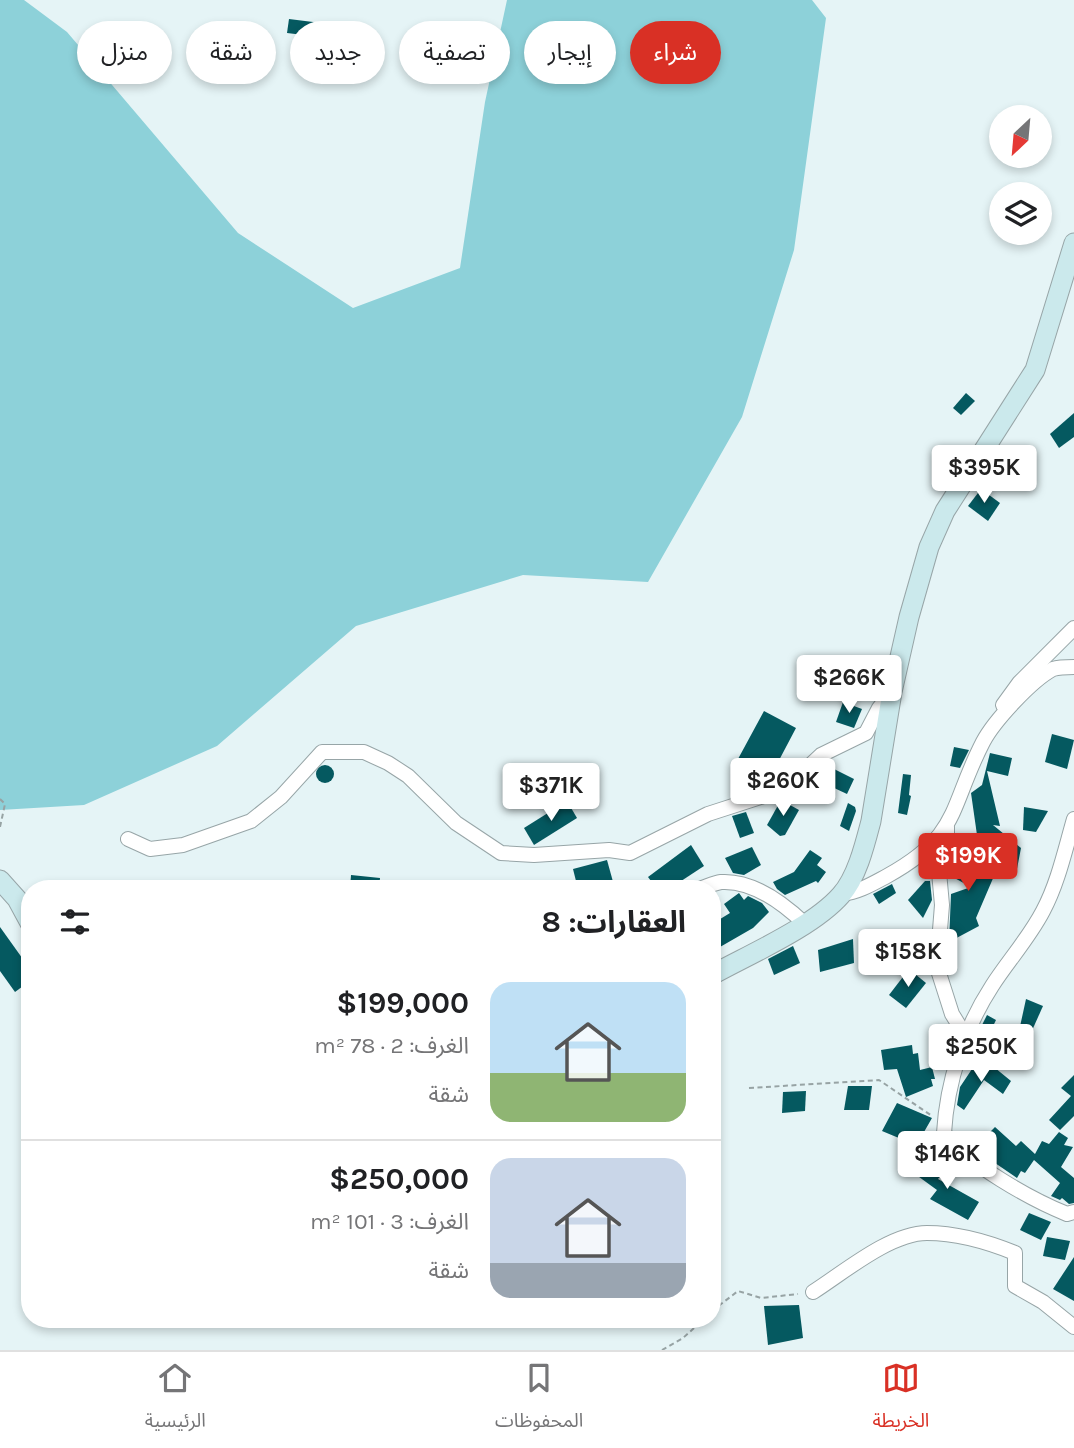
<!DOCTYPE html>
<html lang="ar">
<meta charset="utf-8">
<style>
:root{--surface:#fff;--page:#f2f2f2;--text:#202124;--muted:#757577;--line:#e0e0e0;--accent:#d93025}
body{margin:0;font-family:Karla,"Noto Sans Arabic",sans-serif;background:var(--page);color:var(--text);direction:rtl;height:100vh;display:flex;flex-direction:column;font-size:26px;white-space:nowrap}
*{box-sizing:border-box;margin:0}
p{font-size:23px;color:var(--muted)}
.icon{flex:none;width:38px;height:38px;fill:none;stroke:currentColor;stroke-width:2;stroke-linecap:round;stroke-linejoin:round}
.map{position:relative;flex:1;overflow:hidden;direction:ltr}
.drawer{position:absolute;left:21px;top:880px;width:700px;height:448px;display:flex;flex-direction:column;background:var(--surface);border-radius:28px;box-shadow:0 4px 10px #0003;direction:rtl}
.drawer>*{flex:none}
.banner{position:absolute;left:21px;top:21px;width:700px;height:63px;direction:rtl;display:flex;gap:14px}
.needle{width:46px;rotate:206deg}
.fabs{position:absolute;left:989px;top:105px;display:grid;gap:14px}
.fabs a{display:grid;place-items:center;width:63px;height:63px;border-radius:50%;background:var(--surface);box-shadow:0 4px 10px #0003;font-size:35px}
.price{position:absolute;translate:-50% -60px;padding:0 16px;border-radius:7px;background:#fff;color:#222;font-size:23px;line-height:46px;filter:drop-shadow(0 2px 4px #0008)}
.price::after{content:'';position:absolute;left:50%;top:42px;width:21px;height:16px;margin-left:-10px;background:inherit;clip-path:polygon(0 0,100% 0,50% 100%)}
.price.current{background:var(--accent);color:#fff}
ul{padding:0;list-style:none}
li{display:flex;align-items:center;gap:21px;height:175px;padding:0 35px}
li+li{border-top:2px solid var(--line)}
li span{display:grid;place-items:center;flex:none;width:196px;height:140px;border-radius:21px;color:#555}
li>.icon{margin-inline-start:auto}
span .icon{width:84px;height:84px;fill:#fffc;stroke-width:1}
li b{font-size:30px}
h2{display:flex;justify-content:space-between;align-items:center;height:84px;padding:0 35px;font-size:30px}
.tag{padding:0 24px;border-radius:32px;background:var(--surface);box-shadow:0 4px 10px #0003;font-size:24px;line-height:63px}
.tag.current{background:var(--accent);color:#fff}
.tab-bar{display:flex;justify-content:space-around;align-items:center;height:98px;border-top:2px solid var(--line);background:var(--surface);font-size:19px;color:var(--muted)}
.tab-bar a{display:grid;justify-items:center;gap:4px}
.tab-bar .current{color:var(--accent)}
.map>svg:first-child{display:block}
.green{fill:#8dd1d9}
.building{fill:#055960}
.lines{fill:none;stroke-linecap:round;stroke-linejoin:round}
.minor-casing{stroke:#97a5a7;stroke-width:16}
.secondary-casing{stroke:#97a5a7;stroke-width:21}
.path{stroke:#97a3a4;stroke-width:2;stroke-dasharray:5 3.5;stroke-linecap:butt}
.minor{stroke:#fff;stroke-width:14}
.secondary{stroke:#cbe9ec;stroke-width:19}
</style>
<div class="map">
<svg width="1074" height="1350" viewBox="0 0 1074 1350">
<rect width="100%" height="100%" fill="#e5f4f6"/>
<!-- green -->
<path class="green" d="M 0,0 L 24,0 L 67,32 L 238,233 L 353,308 L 460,268 L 485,102 L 507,0 L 812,0 L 826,18 L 794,250 L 742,417 L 648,582 L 523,575 L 356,626 L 217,746 L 84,805 L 0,810 Z"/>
<!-- building -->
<g class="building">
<path d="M 289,19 L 321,23 L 320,37 L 287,33 Z"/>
<path d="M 966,393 L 975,401 L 961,415 L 953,408 Z"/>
<path d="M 1074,413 L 1074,437 L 1059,448 L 1050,434 Z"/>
<path d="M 981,489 L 1000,503 L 988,521 L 968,506 Z"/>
<path d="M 868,664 L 884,673 L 871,697 L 855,689 Z"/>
<path d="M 843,702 L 862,709 L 854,728 L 836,722 Z"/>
<path d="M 764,711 L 796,728 L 766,785 L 752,780 L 750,785 L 741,780 L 749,765 L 738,759 Z"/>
<path d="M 1052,734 L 1074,740 L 1067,769 L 1045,762 Z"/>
<path d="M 954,747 L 969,750 L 960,768 L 950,766 Z"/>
<path d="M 990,753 L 1012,758 L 1008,776 L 987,771 L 1000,826 L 993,825 L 1021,848 L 1016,874 L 1003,869 L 1002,849 L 956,849 L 957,834 L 978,842 L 971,793 L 982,785 Z"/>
<circle cx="325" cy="774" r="9"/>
<path d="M 830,767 L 854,779 L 847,794 L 832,787 Z"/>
<path d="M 903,774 L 911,775 L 909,795 L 911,796 L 907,815 L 898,813 Z"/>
<path d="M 781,800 L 799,810 L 785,835 L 780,836 L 767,825 Z"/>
<path d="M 567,801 L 577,818 L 534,845 L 524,828 Z"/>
<path d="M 848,803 L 855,807 L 856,811 L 849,831 L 840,826 Z"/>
<path d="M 1024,807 L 1048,811 L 1036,832 L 1023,830 Z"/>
<path d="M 746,812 L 754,833 L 740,838 L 732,816 Z"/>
<path d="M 691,845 L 704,866 L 669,889 L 657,889 L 648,877 Z"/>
<path d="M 752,847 L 761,865 L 744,875 L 733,873 L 725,858 Z"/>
<path d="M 810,850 L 822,858 L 817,865 L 826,872 L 818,883 L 816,881 L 785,895 L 777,889 L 773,882 L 794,872 Z"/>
<path d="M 955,851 L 997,869 L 976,918 L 979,926 L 949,942 L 951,894 L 971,887 L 949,875 Z"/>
<path d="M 607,860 L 615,889 L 578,889 L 573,869 Z"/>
<path d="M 351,875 L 380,878 L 379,889 L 350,889 Z"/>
<path d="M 925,881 L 930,881 L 932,900 L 923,918 L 908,900 Z"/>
<path d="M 892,884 L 896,893 L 879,904 L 873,894 Z"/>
<path d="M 739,893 L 744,900 L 748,896 L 762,903 L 769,912 L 753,928 L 720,947 L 718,942 L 712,944 L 712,924 L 730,913 L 724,904 Z"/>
<path d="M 0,927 L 30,969 L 30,981 L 15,992 L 0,971 Z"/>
<path d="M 853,939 L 854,963 L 820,972 L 818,950 Z"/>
<path d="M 793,946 L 800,963 L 774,975 L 768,959 Z"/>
<path d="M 909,969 L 926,983 L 906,1008 L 889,995 Z"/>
<path d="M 1026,999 L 1043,1006 L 1030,1035 L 1019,1031 Z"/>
<path d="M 987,1015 L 996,1020 L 984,1045 L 974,1041 Z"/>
<path d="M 912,1045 L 913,1054 L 918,1053 L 920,1070 L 932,1067 L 935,1079 L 931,1079 L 933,1086 L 906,1097 L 897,1069 L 884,1070 L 881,1050 Z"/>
<path d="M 989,1063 L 1011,1081 L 1003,1094 L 984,1080 L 964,1110 L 957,1105 L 960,1087 L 974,1066 L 983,1072 Z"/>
<path d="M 1074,1075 L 1074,1116 L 1060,1130 L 1049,1120 L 1071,1096 L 1061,1088 Z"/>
<path d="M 848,1086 L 872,1086 L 869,1110 L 844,1110 Z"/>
<path d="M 806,1091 L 805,1111 L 782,1113 L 783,1092 Z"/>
<path d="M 897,1103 L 932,1118 L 920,1139 L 909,1135 L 906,1141 L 882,1131 Z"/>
<path d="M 995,1127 L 1016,1146 L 1021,1141 L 1035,1154 L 1042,1141 L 1049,1144 L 1059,1132 L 1068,1138 L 1064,1145 L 1073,1147 L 1061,1167 L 1074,1178 L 1074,1203 L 1069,1204 L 1062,1198 L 1060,1200 L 1051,1196 L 1060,1183 L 1034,1160 L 1025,1173 L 1021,1171 L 1017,1178 L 979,1152 L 980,1142 Z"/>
<path d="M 931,1158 L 947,1168 L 938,1179 L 979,1202 L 968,1220 L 930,1199 L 937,1190 L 915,1174 Z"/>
<path d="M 1029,1213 L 1051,1222 L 1041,1240 L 1020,1230 Z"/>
<path d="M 1047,1237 L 1070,1241 L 1065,1260 L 1043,1256 Z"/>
<path d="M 1074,1257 L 1074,1301 L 1053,1289 Z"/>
<path d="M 799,1305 L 803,1338 L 768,1345 L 764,1306 Z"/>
</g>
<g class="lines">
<defs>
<g id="minor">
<path d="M 1003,705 L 1019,683 L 1074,628"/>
<path d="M 1074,819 C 1065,850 1058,883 1043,911 C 1029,938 1008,961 992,986 C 964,1029 947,1082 944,1133 C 968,1164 1030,1199 1067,1214 L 1074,1212"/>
<path d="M 947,827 L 947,846 L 939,872 L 942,905 L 937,967 L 952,1014 L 965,1035"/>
<path d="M 128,839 L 150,849 L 183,845 L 251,821 L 281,797 L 322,752 L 364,752 L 388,763 L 408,776 L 456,823 L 501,853 L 534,855 L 609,850 L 630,853 L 708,814 L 785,789 L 821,755 L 866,733 L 879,708 L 891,693"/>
<path d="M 699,889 C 706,887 714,883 721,882 C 753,880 783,903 805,924"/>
<path d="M 842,894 C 859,892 872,884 887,876 C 961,835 949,808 983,742 C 994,721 1032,680 1053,669 C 1059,667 1068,667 1074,667"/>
<path d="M 813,1292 C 843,1273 890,1233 927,1233 C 957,1233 988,1242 1015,1253 L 1015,1286 L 1043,1302 L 1074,1327"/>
</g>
<g id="secondary">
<path d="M 0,880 L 17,899 L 30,923"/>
<path d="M 712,975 C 750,954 813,927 841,895 C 857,877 865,844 871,821 L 892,692 L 909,617 L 929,547 L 945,511 L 1035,370 L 1074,243"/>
</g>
</defs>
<!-- minor casing -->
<use href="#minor" class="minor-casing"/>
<!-- secondary casing -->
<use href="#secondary" class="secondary-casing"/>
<!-- path -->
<g class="path">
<path d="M 0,799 L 5,804 L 0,827"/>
<path d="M 749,1088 L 879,1080 L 932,1116"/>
<path d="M 712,1311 L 738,1291 L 761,1298 L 798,1294"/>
<path d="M 662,1350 L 683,1338 L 703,1320"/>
</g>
<!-- minor -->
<use href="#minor" class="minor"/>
<!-- secondary -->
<use href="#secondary" class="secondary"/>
</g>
</svg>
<div class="fabs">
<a><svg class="needle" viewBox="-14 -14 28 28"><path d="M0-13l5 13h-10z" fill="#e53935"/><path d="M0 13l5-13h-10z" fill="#757577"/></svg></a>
<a><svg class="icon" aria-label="layers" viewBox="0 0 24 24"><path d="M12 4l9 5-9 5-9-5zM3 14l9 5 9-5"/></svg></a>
</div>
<b class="price" style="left:984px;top:505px">$395K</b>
<b class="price" style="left:849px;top:715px">$266K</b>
<b class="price" style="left:783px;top:818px">$260K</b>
<b class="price" style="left:551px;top:823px">$371K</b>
<b class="price current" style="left:968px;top:893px">$199K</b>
<b class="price" style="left:908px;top:989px">$158K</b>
<b class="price" style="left:981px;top:1084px">$250K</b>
<b class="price" style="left:947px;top:1191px">$146K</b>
<div class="banner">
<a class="tag current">شراء</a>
<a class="tag">إيجار</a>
<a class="tag">تصفية</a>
<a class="tag">جديد</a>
<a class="tag">شقة</a>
<a class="tag">منزل</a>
</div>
<section class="drawer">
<h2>العقارات: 8<svg class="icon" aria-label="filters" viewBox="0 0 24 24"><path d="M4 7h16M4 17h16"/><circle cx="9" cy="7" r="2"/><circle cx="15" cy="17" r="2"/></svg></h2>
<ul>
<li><span style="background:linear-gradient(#bfe0f5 65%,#8fb573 0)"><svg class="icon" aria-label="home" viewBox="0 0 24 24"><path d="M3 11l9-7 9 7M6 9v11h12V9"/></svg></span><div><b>$199,000</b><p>الغرف: 2 · 78 m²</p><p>شقة</p></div></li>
<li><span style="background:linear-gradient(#c9d6e8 75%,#9aa5b1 0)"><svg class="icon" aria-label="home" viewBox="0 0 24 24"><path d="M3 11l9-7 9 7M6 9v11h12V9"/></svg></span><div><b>$250,000</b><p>الغرف: 3 · 101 m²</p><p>شقة</p></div></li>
</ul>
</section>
</div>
<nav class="tab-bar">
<a class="current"><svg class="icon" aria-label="map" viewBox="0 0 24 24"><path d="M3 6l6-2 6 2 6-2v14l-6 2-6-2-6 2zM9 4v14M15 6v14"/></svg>الخريطة</a>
<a><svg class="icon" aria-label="saved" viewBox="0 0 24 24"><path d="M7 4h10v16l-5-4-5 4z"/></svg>المحفوظات</a>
<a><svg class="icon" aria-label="home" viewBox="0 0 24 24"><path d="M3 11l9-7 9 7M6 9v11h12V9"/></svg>الرئيسية</a>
</nav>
